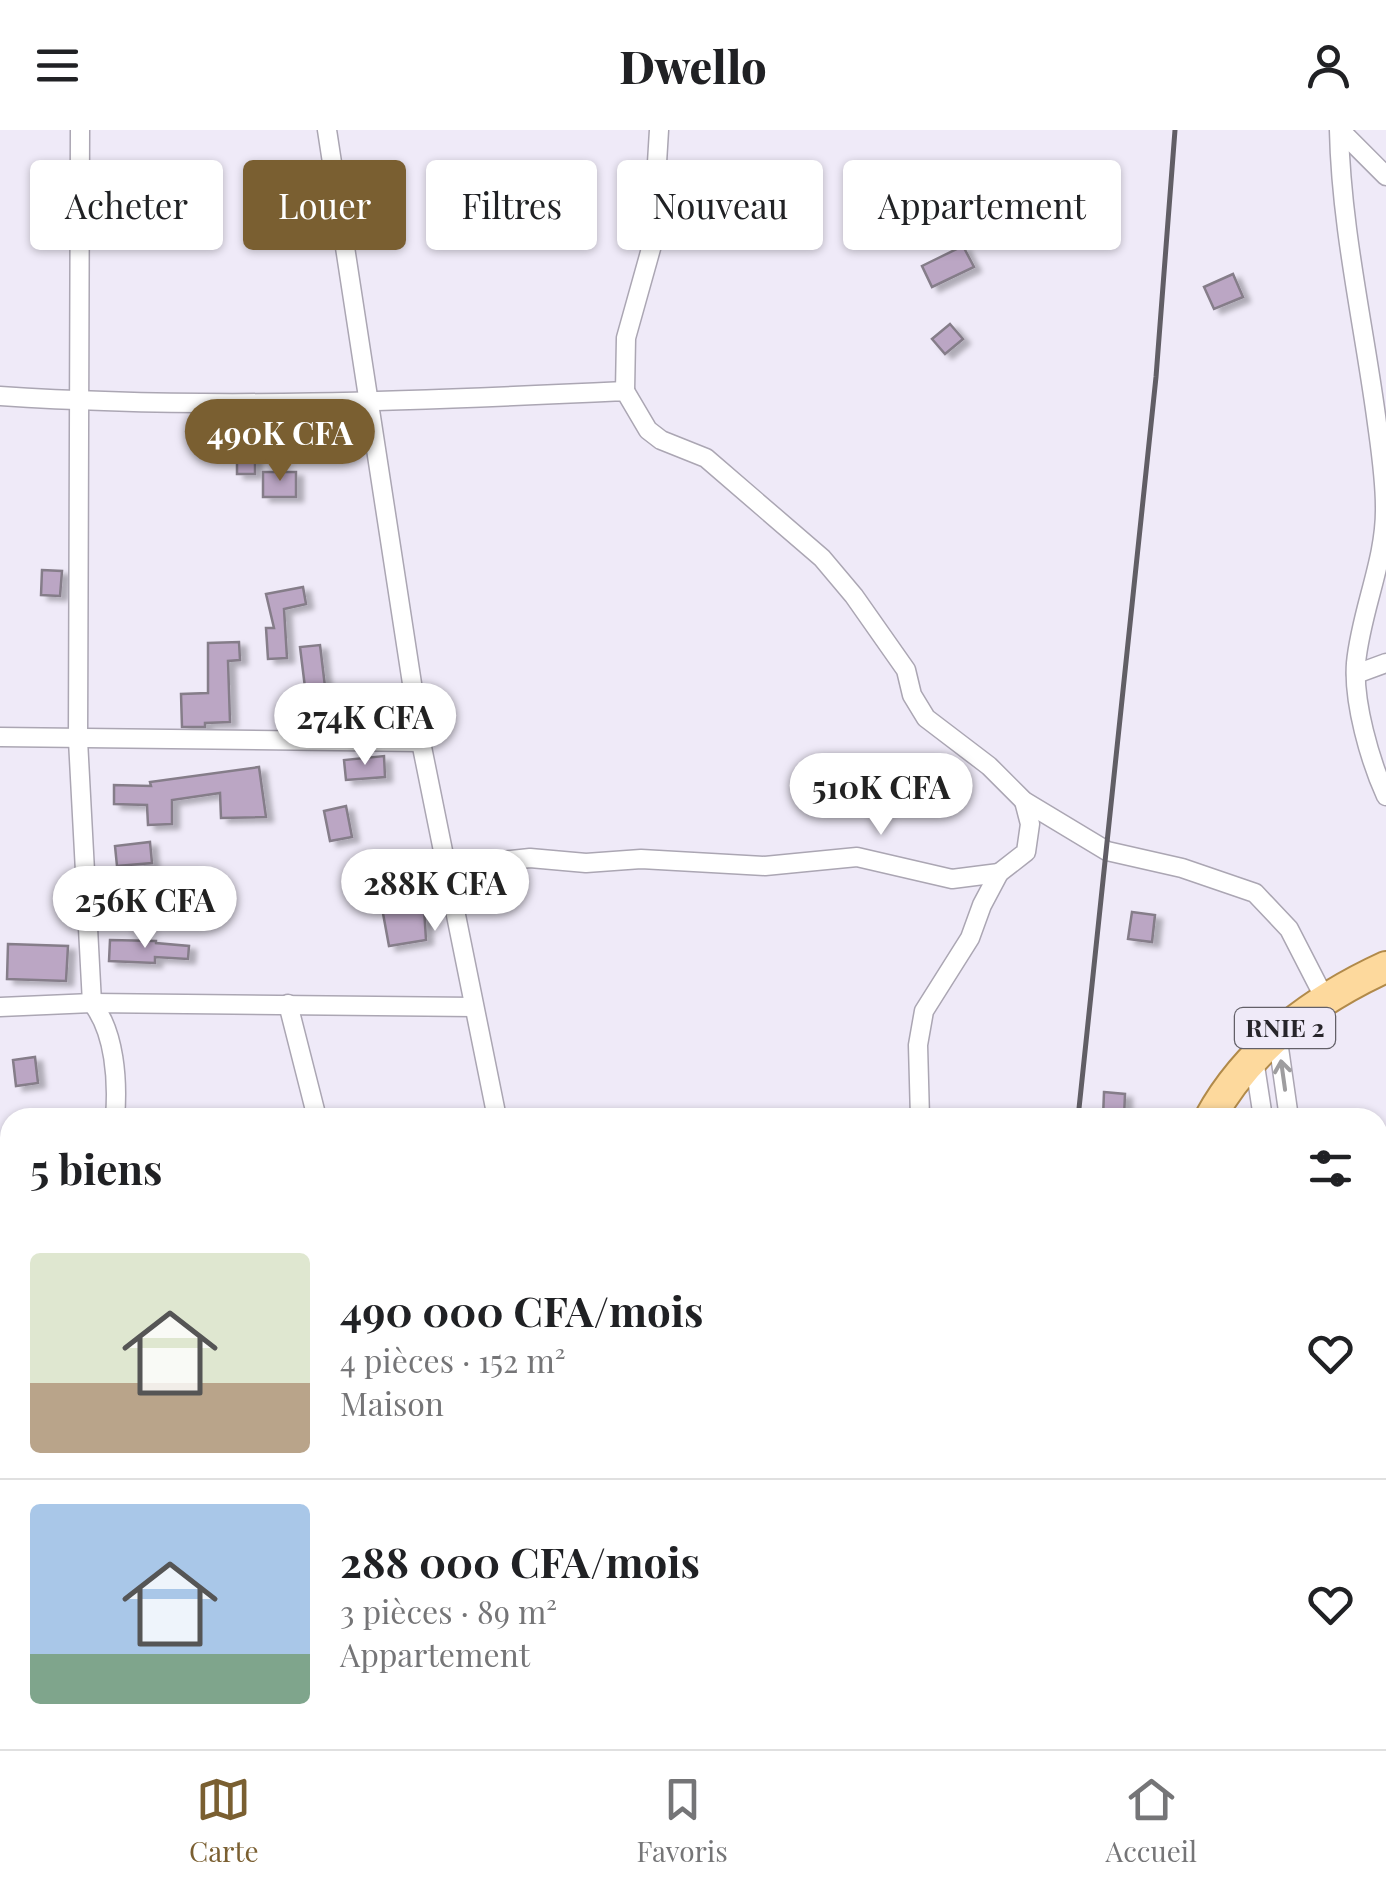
<!DOCTYPE html>
<html lang="fr">
<meta charset="utf-8">
<style>
:root{--surface:#fff;--page:#f2f2f2;--text:#202124;--muted:#757577;--line:#e0e0e0;--accent:#7a5f31}
body{margin:0;font-family:"Playfair Display",serif;background:var(--page);color:var(--text);height:100vh;display:flex;flex-direction:column;font-size:38px;white-space:nowrap}
*{box-sizing:border-box;margin:0}
p{font-size:32px;color:var(--muted)}
.icon{flex:none;width:55px;height:55px;fill:none;stroke:currentColor;stroke-width:2;stroke-linecap:round;stroke-linejoin:round}
.map{position:relative;flex:1;overflow:hidden}
.details{position:absolute;left:0px;top:978px;width:1388px;height:642px;display:flex;flex-direction:column;background:var(--surface);border-radius:30px 30px 0 0;box-shadow:0 2px 8px #0004}
.details>*{flex:none}
.top-card{position:absolute;left:30px;top:30px;width:1328px;height:90px;display:flex;gap:20px}
.price{position:absolute;translate:-50% -85px;padding:0 22px;border-radius:35px;background:#fff;color:#222;font-size:32px;line-height:65px;filter:drop-shadow(0 2px 5px #0008)}
.price::after{content:'';position:absolute;left:50%;top:60px;width:30px;height:22px;margin-left:-15px;background:inherit;clip-path:polygon(0 0,100% 0,50% 100%)}
.price.current{background:var(--accent);color:#fff}
ul{padding:0;list-style:none}
li{display:flex;align-items:center;gap:30px;height:250px;padding:0 30px}
li+li{border-top:2px solid var(--line)}
li span{display:grid;place-items:center;flex:none;width:280px;height:200px;border-radius:10px;color:#555}
li>.icon{margin-inline-start:auto}
span .icon{width:120px;height:120px;fill:#fffc;stroke-width:1}
li b{font-size:42px}
h2{display:flex;justify-content:space-between;align-items:center;height:120px;padding:0 30px;font-size:42px}
.tag{padding:0 35px;border-radius:10px;background:var(--surface);box-shadow:0 2px 8px #0004;font-size:35px;line-height:90px}
.tag.current{background:var(--accent);color:#fff}
header{display:flex;justify-content:space-between;align-items:center;height:130px;padding:0 30px;background:var(--surface);font-size:45px;font-weight:800}
.dock{display:flex;justify-content:space-around;align-items:center;height:140px;border-top:2px solid var(--line);background:var(--surface);font-size:28px;color:var(--muted)}
.dock a{display:grid;justify-items:center;gap:5px}
.dock .current{color:var(--accent)}
.map>svg:first-child{display:block}
.building{fill:#bba6c4;stroke:#857d89;stroke-width:2.5;filter:url(#shadow)}
.lines{fill:none;stroke-linecap:round;stroke-linejoin:round}
.street-casing{stroke:#aba6b3;stroke-width:21}
.primary-casing{stroke:#b18a4a;stroke-width:34}
.street{stroke:#fff;stroke-width:18}
.primary{stroke:#fdd99d;stroke-width:30}
.rail{stroke:#615e65;stroke-width:5}
.oneway{stroke:#9e9d9f}
.labels{text-anchor:middle;stroke-width:8;stroke-linejoin:round;paint-order:stroke}
.shield{fill:#efeaf8;stroke:#636068;stroke-width:2.5}
.shield-label{font-size:25px;font-weight:bold;fill:#27252a}
</style>
<header><svg class="icon" aria-label="menu" viewBox="0 0 24 24"><path d="M4 6h16M4 12h16M4 18h16"/></svg>Dwello<svg class="icon" aria-label="person" viewBox="0 0 24 24"><circle cx="12" cy="8" r="4"/><path d="M4 21q1-7 8-7t8 7"/></svg></header>
<div class="map">
<svg width="1386" height="1619" viewBox="0 0 1386 1619">
<defs>
<filter id="shadow"><feDropShadow dx="7" dy="4.5" stdDeviation="2.5" flood-color="#0004"/></filter>
</defs>
<rect width="100%" height="100%" fill="#efeaf8"/>
<!-- building -->
<g class="building">
<path d="M 963,116 L 974,137 L 932,157 L 922,136 Z"/>
<path d="M 1233,144 L 1243,167 L 1214,179 L 1204,157 Z"/>
<path d="M 950,194 L 963,209 L 945,224 L 932,209 Z"/>
<rect x="237" y="322" width="18" height="22"/>
<rect x="263" y="342" width="33" height="25"/>
<path d="M 42,440 L 62,441 L 60,466 L 41,465 Z"/>
<path d="M 303,457 L 306,474 L 284,479 L 287,528 L 268,529 L 266,498 L 274,498 L 266,464 Z"/>
<path d="M 239,512 L 240,530 L 228,531 L 230,592 L 205,593 L 205,597 L 182,597 L 181,564 L 208,563 L 208,513 Z"/>
<path d="M 320,515 L 330,598 L 310,598 L 300,517 Z"/>
<path d="M 384,626 L 385,647 L 346,650 L 344,630 Z"/>
<path d="M 259,637 L 266,687 L 221,688 L 220,663 L 172,670 L 172,694 L 148,695 L 147,675 L 114,674 L 114,655 L 151,656 L 150,652 Z"/>
<path d="M 346,676 L 352,707 L 330,711 L 324,681 Z"/>
<path d="M 150,712 L 152,733 L 117,736 L 115,716 Z"/>
<path d="M 423,762 L 426,810 L 389,816 L 380,767 Z"/>
<path d="M 1132,782 L 1155,785 L 1152,812 L 1128,809 Z"/>
<path d="M 110,810 L 156,811 L 156,813 L 189,816 L 188,829 L 155,827 L 155,833 L 109,831 Z"/>
<path d="M 8,814 L 68,816 L 66,851 L 7,849 Z"/>
<path d="M 35,927 L 38,953 L 16,956 L 13,930 Z"/>
<path d="M 1104,962 L 1125,964 L 1124,988 L 1103,988 Z"/>
</g>
<g class="lines">
<defs>
<g id="street">
<path d="M 80,0 L 78,610 L 92,873 C 115,902 118,951 115,988"/>
<path d="M 327,0 L 421,612 L 497,988"/>
<path d="M 1339,0 C 1341,96 1363,191 1376,286 C 1380,316 1385,346 1385,377 C 1386,430 1361,480 1356,533 C 1353,572 1370,631 1386,666"/>
<path d="M 1340,0 L 1386,46"/>
<path d="M 625,261 L 626,208 L 652,115 L 659,0"/>
<path d="M 0,266 C 208,280 417,271 625,261 L 648,300 L 661,310 L 706,328 L 822,428 L 854,466 L 906,540 L 912,565 L 926,588 L 989,636 L 1024,671 L 1107,721 L 1182,738 L 1255,763 L 1289,799 L 1326,871"/>
<path d="M 1356,544 L 1386,533"/>
<path d="M 0,607 L 421,612"/>
<path d="M 446,737 L 530,728 L 586,733 L 641,729 L 765,736 L 857,727 L 952,749 L 999,743"/>
<path d="M 288,874 L 317,988"/>
<path d="M 0,877 L 92,873 L 474,877"/>
<path d="M 1277,904 L 1289,988"/>
<path d="M 1254,929 L 1263,988"/>
<path d="M 920,988 L 918,915 L 924,881 L 970,808 L 982,775 L 999,743 L 1026,722 L 1030,694 L 1024,671"/>
<path d="M 1378,1332 L 1386,1331"/>
<path d="M 1378,1400 L 1386,1434"/>
<path d="M 0,1469 L 10,1466"/>
<path d="M 1378,1498 L 1384,1523"/>
<path d="M 127,1610 L 131,1619"/>
<path d="M 456,1619 L 468,1610"/>
<path d="M 674,1619 L 683,1610"/>
<path d="M 926,1619 L 931,1610"/>
</g>
<g id="primary">
<path d="M 1210,988 C 1248,918 1316,869 1386,837"/>
<path d="M 1273,1610 L 1275,1619"/>
</g>
</defs>
<!-- street casing -->
<use href="#street" class="street-casing"/>
<!-- primary casing -->
<use href="#primary" class="primary-casing"/>
<!-- street -->
<use href="#street" class="street"/>
<!-- primary -->
<use href="#primary" class="primary"/>
<!-- rail -->
<g class="rail">
<path d="M 1078,988 L 1156,247 L 1175,0"/>
<path d="M 968,1619 L 972,1610"/>
</g>
</g>
<!-- one-way arrows -->
<defs><path id="oneway-shaft" d="M-6 0H5M1.5-3L5.5 0L1.5 3" fill="none" stroke-width="1.6" stroke-linecap="round" stroke-linejoin="round" transform="scale(2.5)"/></defs>
<use class="oneway" href="#oneway-shaft" transform="translate(1283 945) rotate(-98)"/>
<g class="labels">
<!-- shield labels -->
<rect class="shield" x="1235" y="878" width="100" height="40" rx="8"/>
<g class="shield-label">
<text x="1285" y="907">RNIE 2</text>
</g>
</g>
</svg>
<b class="price current" style="left:280px;top:354px">490K CFA</b>
<b class="price" style="left:365px;top:638px">274K CFA</b>
<b class="price" style="left:881px;top:708px">510K CFA</b>
<b class="price" style="left:435px;top:804px">288K CFA</b>
<b class="price" style="left:145px;top:821px">256K CFA</b>
<div class="top-card">
<a class="tag">Acheter</a>
<a class="tag current">Louer</a>
<a class="tag">Filtres</a>
<a class="tag">Nouveau</a>
<a class="tag">Appartement</a>
</div>
<section class="details">
<h2>5 biens<svg class="icon" aria-label="filters" viewBox="0 0 24 24"><path d="M4 7h16M4 17h16"/><circle cx="9" cy="7" r="2"/><circle cx="15" cy="17" r="2"/></svg></h2>
<ul>
<li><span style="background:linear-gradient(#dfe7d0 65%,#b9a48a 0)"><svg class="icon" aria-label="home" viewBox="0 0 24 24"><path d="M3 11l9-7 9 7M6 9v11h12V9"/></svg></span><div><b>490 000 CFA/mois</b><p>4 pièces · 152 m²</p><p>Maison</p></div><svg class="icon" aria-label="heart" viewBox="0 0 24 24"><path d="M12 20l-8-8c-3-5 5-10 8-4 3-6 11-1 8 4z"/></svg></li>
<li><span style="background:linear-gradient(#a9c7e8 75%,#7fa58c 0)"><svg class="icon" aria-label="home" viewBox="0 0 24 24"><path d="M3 11l9-7 9 7M6 9v11h12V9"/></svg></span><div><b>288 000 CFA/mois</b><p>3 pièces · 89 m²</p><p>Appartement</p></div><svg class="icon" aria-label="heart" viewBox="0 0 24 24"><path d="M12 20l-8-8c-3-5 5-10 8-4 3-6 11-1 8 4z"/></svg></li>
</ul>
</section>
</div>
<nav class="dock">
<a class="current"><svg class="icon" aria-label="map" viewBox="0 0 24 24"><path d="M3 6l6-2 6 2 6-2v14l-6 2-6-2-6 2zM9 4v14M15 6v14"/></svg>Carte</a>
<a><svg class="icon" aria-label="saved" viewBox="0 0 24 24"><path d="M7 4h10v16l-5-4-5 4z"/></svg>Favoris</a>
<a><svg class="icon" aria-label="home" viewBox="0 0 24 24"><path d="M3 11l9-7 9 7M6 9v11h12V9"/></svg>Accueil</a>
</nav>
